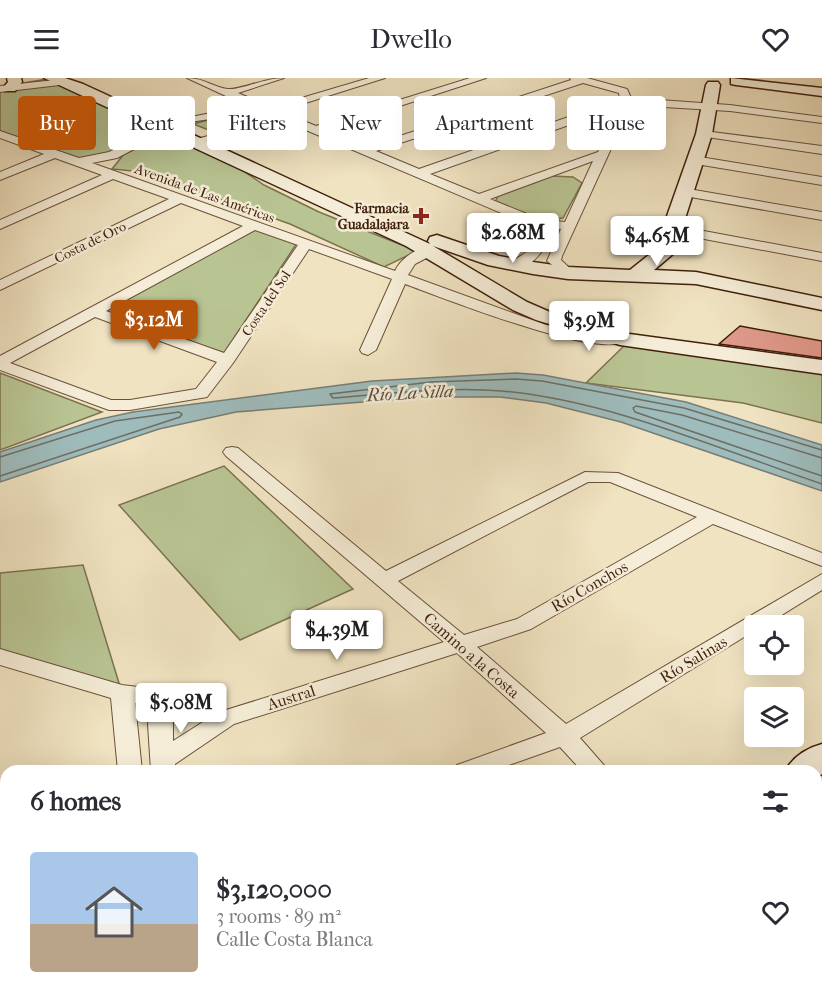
<!DOCTYPE html>
<meta charset="utf-8">
<style>
:root{--surface:#fff;--page:#f2f2f3;--text:#2b2b33;--muted:#7c7c81;--line:#e1e1e2;--accent:#b45309}
body{margin:0;font-family:"IM FELL French Canon",serif;background:var(--page);color:var(--text);height:100vh;display:flex;flex-direction:column;font-size:22px;white-space:nowrap}
*{box-sizing:border-box;margin:0}
p{font-size:20px;color:var(--muted)}
.icon{flex:none;width:33px;height:33px;fill:none;stroke:currentColor;stroke-width:2;stroke-linecap:round;stroke-linejoin:round}
.map{position:relative;flex:1;overflow:hidden}
.sheet{position:absolute;left:0px;top:687px;width:822px;height:236px;display:flex;flex-direction:column;background:var(--surface);border-radius:18px 18px 0 0;box-shadow:0 6px 24px #0002}
.sheet>*{flex:none}
.top-card{position:absolute;left:18px;top:18px;width:786px;height:54px;display:flex;gap:12px}
.controls{position:absolute;left:744px;top:537px;display:grid;gap:12px}
.controls a{display:grid;place-items:center;width:60px;height:60px;border-radius:6px;background:var(--surface);box-shadow:0 6px 24px #0002;font-size:30px}
.price{position:absolute;translate:-50% -51px;padding:0 14px;border-radius:6px;background:#fff;color:#222;font-size:20px;line-height:39px;filter:drop-shadow(0 2px 3px #0008)}
.price::after{content:'';position:absolute;left:50%;top:36px;width:18px;height:14px;margin-left:-9px;background:inherit;clip-path:polygon(0 0,100% 0,50% 100%)}
.price.current{background:var(--accent);color:#fff}
ul{padding:0;list-style:none}
li{display:flex;align-items:center;gap:18px;height:150px;padding:0 30px}
li+li{border-top:2px solid var(--line)}
li span{display:grid;place-items:center;flex:none;width:168px;height:120px;border-radius:6px;color:#555}
li>.icon{margin-inline-start:auto}
span .icon{width:72px;height:72px;fill:#fffc;stroke-width:1}
li b{font-size:26px}
h2{display:flex;justify-content:space-between;align-items:center;height:72px;padding:0 30px;font-size:26px}
.chip{padding:0 21px;border-radius:6px;background:var(--surface);box-shadow:0 6px 24px #0002;font-size:21px;line-height:54px}
.chip.current{background:var(--accent);color:#fff}
header{display:flex;justify-content:space-between;align-items:center;height:78px;padding:0 30px;background:var(--surface);font-size:27px;font-weight:600}
.map>svg:first-child{display:block}
.green{fill:#b9c493;stroke:#7c7250;stroke-width:1.5}
.water{fill:#9ebcbc;stroke:#787d76;stroke-width:1.5}
.lines{fill:none;stroke-linecap:round;stroke-linejoin:round}
.shore{stroke:#6f6e64;stroke-width:1.5}
.building{fill:#e19a8b;stroke:#401f0d;stroke-width:1.5}
.street-casing{stroke:#6c503a;stroke-width:2}
.secondary-casing{stroke:#401f0d;stroke-width:3}
.street{fill:#f5edd7;fill-rule:evenodd}
.secondary{fill:#f5edd7;fill-rule:evenodd}
.poi-dot{fill:#8f2418;stroke:#f5edd7;stroke-width:2}
.labels{text-anchor:middle;stroke-width:5;stroke-linejoin:round;paint-order:stroke}
.far-street-label{font-size:14px;fill:#401f0d;stroke:#f5edd7}
.far-poi-label{font-size:14px;font-weight:bold;fill:#401f0d;stroke:#f5edd7;text-anchor:end}
.street-label{font-size:16px;fill:#401f0d;stroke:#f5edd7}
.water-label{font-size:18px;font-style:italic;fill:#5c4e42;stroke:#f5edd7}
</style>
<header><svg class="icon" aria-label="menu" viewBox="0 0 24 24"><path d="M4 6h16M4 12h16M4 18h16"/></svg>Dwello<svg class="icon" aria-label="heart" viewBox="0 0 24 24"><path d="M12 20l-8-8c-3-5 5-10 8-4 3-6 11-1 8 4z"/></svg></header>
<div class="map">
<svg width="822" height="922" viewBox="0 0 822 922">
<rect width="100%" height="100%" fill="#f0e3c1"/>
<filter id="stains"><feTurbulence type="fractalNoise" baseFrequency=".00333" numOctaves="4"/><feColorMatrix values="0 0 0 0 .2 0 0 0 0 .09 0 0 0 0 .02 0 0 0 .5 -.17"/></filter>
<radialGradient id="worn" r=".72"><stop offset=".6" stop-color="#630" stop-opacity="0"/><stop offset="1" stop-color="#630" stop-opacity=".3"/></radialGradient>
<!-- green -->
<g class="green">
<path d="M 53,0 L 168,49 L 89,86 L 0,55 L 0,9 Z"/>
<path d="M 250,28 L 274,39 L 219,56 L 193,46 L 238,34 Z"/>
<path d="M 169,52 L 208,69 L 264,107 L 319,134 L 417,173 L 384,189 L 290,146 L 143,94 L 112,91 L 124,76 Z"/>
<path d="M 552,98 L 573,99 L 582,105 L 563,140 L 541,143 L 495,124 L 498,118 Z"/>
<path d="M 255,151 L 297,165 L 224,275 L 103,234 Z"/>
<path d="M 626,266 L 822,294 L 822,345 L 743,325 L 586,305 Z"/>
<path d="M 0,295 L 102,334 L 0,372 Z"/>
<path d="M 224,388 L 353,511 L 240,562 L 119,427 Z"/>
<path d="M 83,487 L 122,615 L 0,579 L 0,495 Z"/>
</g>
<!-- water -->
<path class="water" d="M 516,295 L 543,297 L 686,324 L 822,367 L 822,413 L 621,344 L 546,325 L 500,319 L 427,319 L 236,334 L 159,351 L 0,404 L 0,374 L 96,342 L 133,334 L 372,303 Z"/>
<g class="lines">
<!-- shore -->
<g class="shore">
<path d="M 822,372 L 684,330 L 542,303 L 516,301 L 431,304 L 330,316 L 333,320 C 389,316 446,308 502,313 C 612,323 718,371 822,406"/>
<path d="M 0,379 L 115,343 L 179,334 L 182,336 L 180,339 L 0,398"/>
<path d="M 822,380 L 682,337 L 636,328 L 633,330 L 635,334 L 822,398"/>
</g>
</g>
<!-- building -->
<path class="building" d="M 740,248 L 822,263 L 822,280 L 719,266 Z"/>
<g class="lines">
<defs>
<g id="street">
<path d="M 187,0 C 205,0 214,10 228,11 C 240,12 265,0 284,0 L 238,15 L 271,29 L 369,0 L 385,0 L 280,33 L 316,48 L 470,0 L 486,0 L 326,52 L 366,69 L 571,2 L 570,0 L 587,0 L 627,11 L 631,20 L 730,27 L 822,39 L 822,45 L 730,33 L 631,27 L 562,178 L 561,182 L 575,195 L 568,199 L 547,183 L 561,151 L 550,150 L 552,158 C 544,172 529,195 510,190 L 510,184 C 522,177 540,169 538,152 L 532,148 L 294,47 L 264,49 L 193,66 L 193,62 L 264,43 L 281,41 L 251,29 L 224,39 L 176,46 L 176,42 L 221,33 L 241,25 ZM 583,5 L 619,15 L 620,21 L 419,91 L 376,73 ZM 620,29 L 598,74 L 479,116 L 430,96 ZM 593,83 L 565,144 L 539,141 L 490,121 Z"/>
<path d="M 64,1 L 69,4 L 68,6 L 0,14 L 0,8 Z"/>
<path d="M 164,48 L 174,50 L 117,80 L 92,85 L 395,193 C 401,180 419,167 434,170 L 434,176 L 415,186 L 408,197 L 546,247 C 562,250 620,252 628,261 C 607,286 436,217 405,206 L 376,272 L 368,277 L 362,275 L 360,272 L 392,201 L 309,171 L 233,285 L 207,319 L 130,332 L 109,332 L 0,292 L 0,278 L 243,148 L 181,125 L 0,212 L 0,202 L 169,121 L 113,101 L 0,151 L 0,142 L 102,97 L 55,80 L 0,102 L 0,94 L 44,76 L 0,60 L 0,53 L 79,80 L 109,74 ZM 255,152 L 298,167 L 224,275 L 106,233 ZM 95,239 L 217,284 L 196,311 L 130,322 L 111,322 L 10,285 Z"/>
<path d="M 704,53 L 822,68 L 822,76 L 700,58 L 700,54 Z"/>
<path d="M 694,78 L 822,99 L 822,107 L 690,85 L 688,82 Z"/>
<path d="M 683,110 L 822,134 L 822,142 L 679,117 L 679,111 Z"/>
<path d="M 672,147 L 822,175 L 822,183 L 667,154 L 665,151 Z"/>
<path d="M 232,369 L 238,370 L 386,493 L 585,394 L 618,395 L 822,475 L 822,488 L 713,446 L 531,551 L 477,569 L 566,646 L 822,496 L 822,512 L 764,548 L 754,548 L 754,553 L 580,660 L 609,693 L 582,693 L 560,669 L 492,693 L 454,693 L 457,687 L 546,655 L 457,575 L 234,646 L 175,686 L 175,693 L 151,693 L 148,646 L 151,627 L 135,625 L 142,693 L 118,693 L 111,620 L 0,587 L 0,571 L 122,607 L 163,612 L 226,632 L 444,564 L 226,378 L 223,374 L 226,370 ZM 588,404 L 610,404 L 697,439 L 517,541 L 464,557 L 398,503 ZM 173,632 L 206,642 L 173,663 Z"/>
<path d="M 0,717 L 6,719 L 6,739 L 0,737 Z"/>
<path d="M 132,916 L 161,916 L 159,922 L 130,922 Z"/>
<path d="M 196,916 L 226,916 L 228,922 L 198,922 Z"/>
<path d="M 474,916 L 510,916 L 512,922 L 476,922 Z"/>
</g>
<g id="secondary">
<path d="M 7,0 L 21,0 L 22,4 L 15,13 L 5,13 L 3,10 L 8,4 Z"/>
<path d="M 44,0 L 65,0 L 83,6 L 430,166 L 428,163 L 430,159 L 437,157 L 499,178 L 533,184 L 568,189 L 630,192 L 655,172 L 696,56 L 706,7 L 708,4 L 718,4 L 720,7 L 712,56 L 674,175 L 654,192 L 696,194 L 822,220 L 822,232 L 696,206 L 568,201 L 533,196 L 488,187 L 433,168 L 527,224 L 550,234 L 622,255 L 822,282 L 822,296 L 620,267 L 536,242 L 513,232 L 406,168 Z"/>
<path d="M 731,0 L 822,10 L 822,18 L 736,7 L 731,6 Z"/>
<path d="M 822,666 L 822,696 L 816,700 L 816,693 L 785,693 C 793,679 807,670 822,666 Z"/>
<path d="M 349,916 L 399,916 L 396,922 L 346,922 Z"/>
</g>
</defs>
<!-- street casing -->
<use href="#street" class="street-casing"/>
<!-- secondary casing -->
<use href="#secondary" class="secondary-casing"/>
<!-- street -->
<use href="#street" class="street"/>
<!-- secondary -->
<use href="#secondary" class="secondary"/>
</g>
<!-- markers -->
<path class="poi-dot" d="M418 129h6v6h6v6h-6v6h-6v-6h-6v-6h6z"/>
<g class="labels">
<!-- far-street labels -->
<g class="far-street-label">
<text transform="translate(205 115) rotate(20)" y="5">Avenida de Las Américas</text>
<text transform="translate(90 164) rotate(-26)" y="5">Costa de Oro</text>
<text transform="translate(266 225) rotate(-56)" y="5">Costa del Sol</text>
</g>
<!-- far-poi labels -->
<g class="far-poi-label">
<text x="409" y="135">Farmacia<tspan x="409" dy="16">Guadalajara</tspan></text>
</g>
<!-- street labels -->
<g class="street-label">
<text transform="translate(589 508) rotate(-30)" y="6">Río Conchos</text>
<text transform="translate(472 577) rotate(41)" y="6">Camino a la Costa</text>
<text transform="translate(693 581) rotate(-31)" y="6">Río Salinas</text>
<text transform="translate(291 619) rotate(-18)" y="6">Austral</text>
</g>
<!-- water labels -->
<g class="water-label">
<text transform="translate(410 315) rotate(-3)" y="6">Río La Silla</text>
</g>
</g>
<rect width="100%" height="100%" filter="url(#stains)"/>
<rect width="100%" height="100%" fill="url(#worn)"/>
</svg>
<div class="controls">
<a><svg class="icon" aria-label="locate" viewBox="0 0 24 24"><circle cx="12" cy="12" r="6"/><path d="M12 2v4M12 18v4M2 12h4M18 12h4"/></svg></a>
<a><svg class="icon" aria-label="layers" viewBox="0 0 24 24"><path d="M12 4l9 5-9 5-9-5zM3 14l9 5 9-5"/></svg></a>
</div>
<b class="price" style="left:513px;top:186px">$2.68M</b>
<b class="price" style="left:657px;top:189px">$4.65M</b>
<b class="price current" style="left:154px;top:273px">$3.12M</b>
<b class="price" style="left:589px;top:274px">$3.9M</b>
<b class="price" style="left:337px;top:583px">$4.39M</b>
<b class="price" style="left:181px;top:656px">$5.08M</b>
<div class="top-card">
<a class="chip current">Buy</a>
<a class="chip">Rent</a>
<a class="chip">Filters</a>
<a class="chip">New</a>
<a class="chip">Apartment</a>
<a class="chip">House</a>
</div>
<section class="sheet">
<h2>6 homes<svg class="icon" aria-label="filters" viewBox="0 0 24 24"><path d="M4 7h16M4 17h16"/><circle cx="9" cy="7" r="2"/><circle cx="15" cy="17" r="2"/></svg></h2>
<ul>
<li><span style="background:linear-gradient(#a9c7e8 60%,#b9a48a 0)"><svg class="icon" aria-label="home" viewBox="0 0 24 24"><path d="M3 11l9-7 9 7M6 9v11h12V9"/></svg></span><div><b>$3,120,000</b><p>3 rooms · 89 m²</p><p>Calle Costa Blanca</p></div><svg class="icon" aria-label="heart" viewBox="0 0 24 24"><path d="M12 20l-8-8c-3-5 5-10 8-4 3-6 11-1 8 4z"/></svg></li>
</ul>
</section>
</div>
